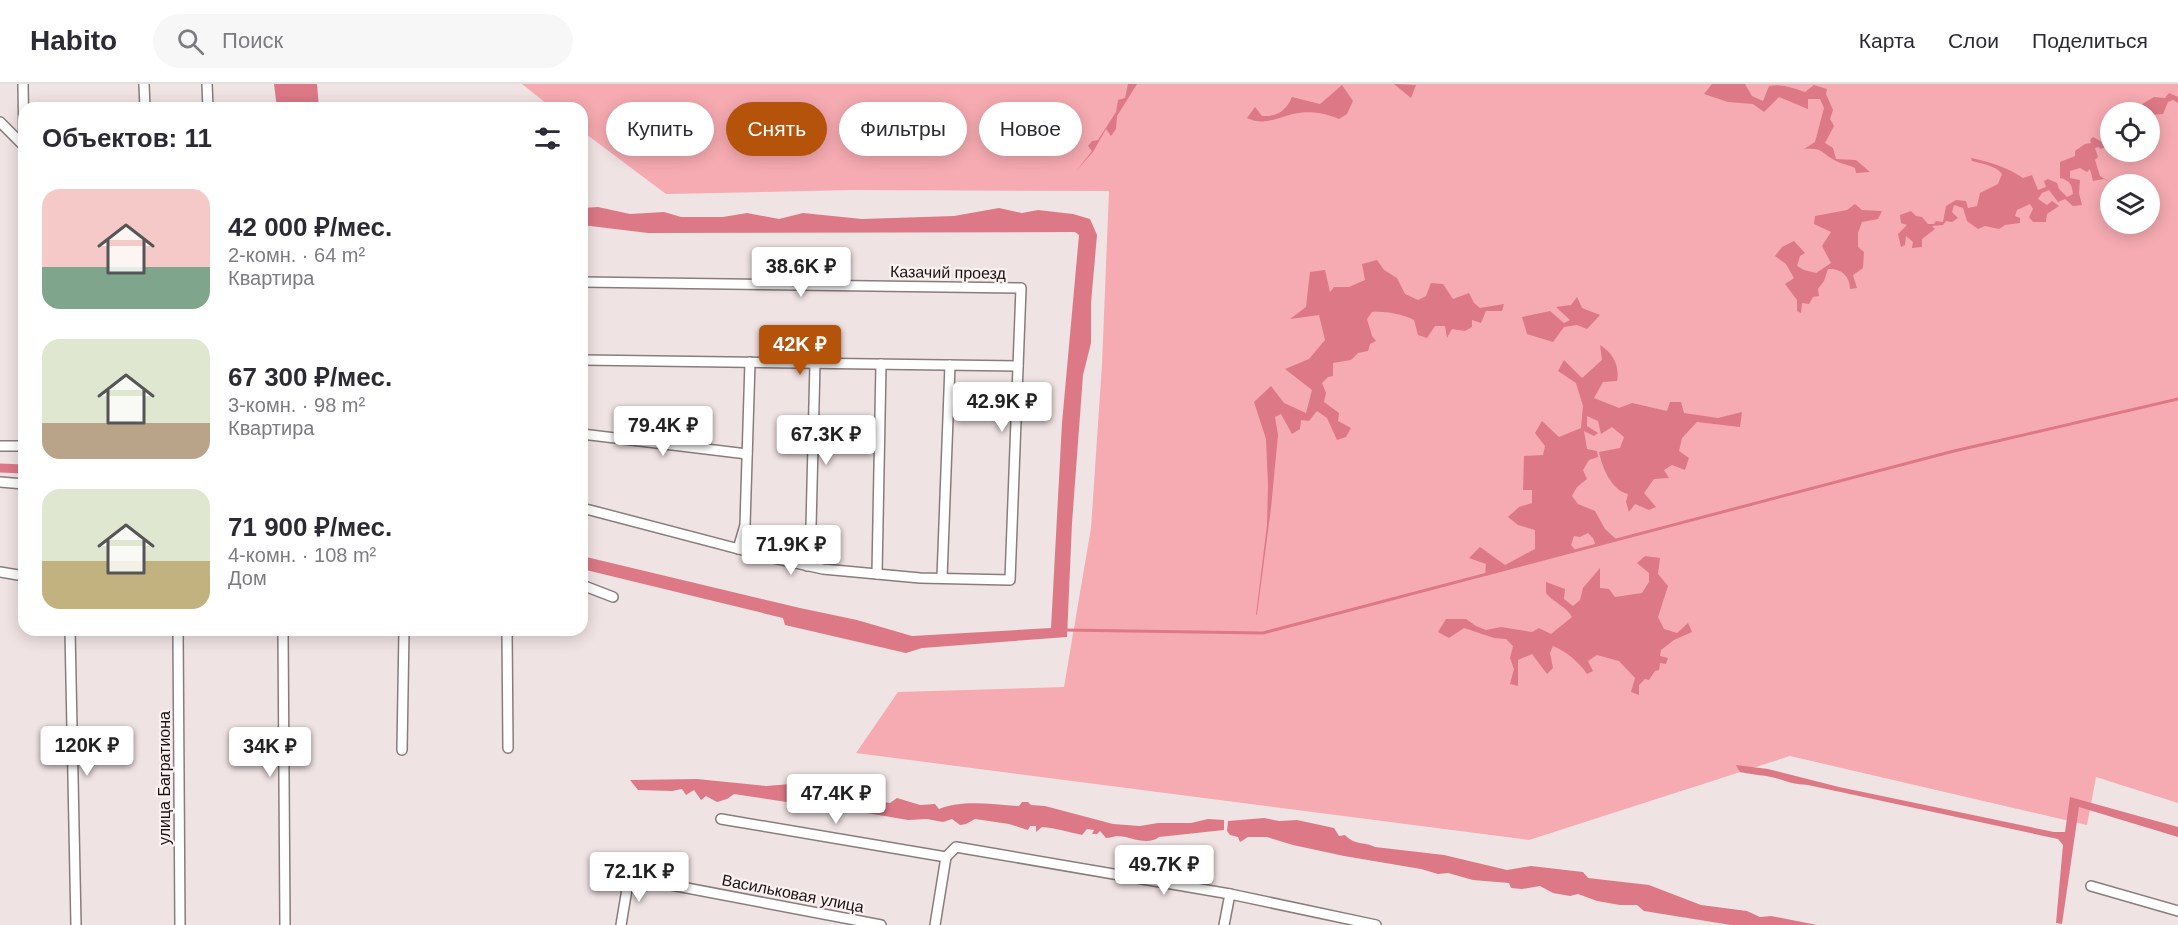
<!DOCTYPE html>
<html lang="ru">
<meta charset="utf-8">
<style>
:root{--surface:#fff;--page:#f7f7f7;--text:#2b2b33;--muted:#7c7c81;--line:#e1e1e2;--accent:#b45309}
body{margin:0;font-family:Helvetica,sans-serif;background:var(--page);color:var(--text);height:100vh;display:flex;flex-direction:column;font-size:22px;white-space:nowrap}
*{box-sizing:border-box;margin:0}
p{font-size:20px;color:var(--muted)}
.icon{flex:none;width:33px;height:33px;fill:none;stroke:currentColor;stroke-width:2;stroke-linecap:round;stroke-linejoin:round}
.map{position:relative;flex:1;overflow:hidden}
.sheet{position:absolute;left:18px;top:18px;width:570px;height:534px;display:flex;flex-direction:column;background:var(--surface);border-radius:18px;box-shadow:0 3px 15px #0003}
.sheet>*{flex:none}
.top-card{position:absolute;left:606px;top:18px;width:570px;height:54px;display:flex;gap:12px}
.buttons{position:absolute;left:2100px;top:18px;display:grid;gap:12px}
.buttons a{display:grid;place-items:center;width:60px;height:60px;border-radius:50%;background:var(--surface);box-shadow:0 3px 15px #0003;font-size:30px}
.price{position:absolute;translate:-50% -51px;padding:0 14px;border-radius:6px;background:#fff;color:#222;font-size:20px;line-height:39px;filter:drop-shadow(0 2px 3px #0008)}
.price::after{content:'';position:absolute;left:50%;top:36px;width:18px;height:14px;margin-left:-9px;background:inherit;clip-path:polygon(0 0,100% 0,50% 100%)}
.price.active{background:var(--accent);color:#fff}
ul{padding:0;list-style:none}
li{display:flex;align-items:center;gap:18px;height:150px;padding:0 24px}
li span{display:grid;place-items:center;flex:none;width:168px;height:120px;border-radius:18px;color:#555}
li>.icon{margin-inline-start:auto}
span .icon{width:72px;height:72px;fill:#fffc;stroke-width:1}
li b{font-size:26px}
h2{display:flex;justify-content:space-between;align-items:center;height:72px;padding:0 24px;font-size:26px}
.tag{padding:0 21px;border-radius:27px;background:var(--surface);box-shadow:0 3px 15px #0003;font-size:21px;line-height:54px}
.tag.active{background:var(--accent);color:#fff}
header{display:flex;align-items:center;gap:36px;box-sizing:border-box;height:84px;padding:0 30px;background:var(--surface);border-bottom:2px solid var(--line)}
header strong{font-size:28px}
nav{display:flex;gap:33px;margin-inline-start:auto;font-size:21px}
.search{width:420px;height:54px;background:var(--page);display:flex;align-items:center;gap:15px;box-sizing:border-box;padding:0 21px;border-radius:33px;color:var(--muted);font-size:22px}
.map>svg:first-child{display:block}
.green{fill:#f6aab1;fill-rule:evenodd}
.water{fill:#dd7986}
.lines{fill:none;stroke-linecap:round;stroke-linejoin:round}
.stream{stroke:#dd7986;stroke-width:3}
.canal{stroke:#dd7986;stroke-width:9}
.minor-casing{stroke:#887d7d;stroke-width:12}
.minor{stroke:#fff;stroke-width:9}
.labels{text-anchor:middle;stroke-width:4.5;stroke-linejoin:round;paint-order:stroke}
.street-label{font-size:16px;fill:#181414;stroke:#fdf0f1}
</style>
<header>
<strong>Habito</strong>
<div class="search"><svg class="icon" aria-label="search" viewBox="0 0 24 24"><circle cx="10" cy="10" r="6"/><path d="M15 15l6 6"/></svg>Поиск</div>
<nav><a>Карта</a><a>Слои</a><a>Поделиться</a></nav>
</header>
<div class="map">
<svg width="2178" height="841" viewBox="0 0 2178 841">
<rect width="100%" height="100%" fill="#f0e3e4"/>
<!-- green -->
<path class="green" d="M 522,0 L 2178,0 L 2178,719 L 2096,693 L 2087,741 L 1790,672 L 1529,756 L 856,669 L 898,608 L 1064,603 L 1091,444 L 1102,281 L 1109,107 L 852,106 L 666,110 L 582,47 L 582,24 L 552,24 ZM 2110,28 L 2150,28 L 2150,68 L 2110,68 ZM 2110,100 L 2150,100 L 2150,140 L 2110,140 Z"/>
<!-- water -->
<g class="water">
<path d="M 274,0 L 317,0 L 319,24 L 277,24 Z"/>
<path d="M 1128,0 L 1137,0 L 1117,32 L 1116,45 L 1111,52 L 1106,45 L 1093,68 L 1076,87 L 1092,67 L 1088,62 L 1092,57 L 1098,56 L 1116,28 L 1118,16 L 1125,14 Z"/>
<path d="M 1394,0 L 1416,1 L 1411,14 Z"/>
<path d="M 1712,0 L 1745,0 L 1752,12 L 1763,17 L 1769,2 C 1782,0 1792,3 1805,8 L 1814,1 L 1827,5 L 1826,10 L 1833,26 L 1830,35 L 1834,42 L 1825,59 L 1833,64 L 1836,75 L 1856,76 L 1870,88 L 1856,89 L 1855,84 C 1849,81 1842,80 1836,77 C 1820,69 1825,64 1804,65 L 1815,58 L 1824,24 L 1820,15 L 1808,15 L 1808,25 L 1779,13 L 1764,28 L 1753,20 L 1728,18 L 1704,10 Z"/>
<path d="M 1342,1 L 1353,17 L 1347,30 L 1339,35 C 1325,29 1309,26 1293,30 C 1276,34 1264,42 1247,34 L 1255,23 L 1262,32 C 1277,33 1286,27 1292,13 L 1320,20 Z"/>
<path d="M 2169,9 L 2178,13 L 2178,19 L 2173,16 L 2168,18 L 2163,30 L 2150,31 L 2150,28 L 2145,28 L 2143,25 L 2121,28 L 2139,22 L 2154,13 L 2165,14 Z"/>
<path d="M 2110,40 L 2110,62 L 2100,65 L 2099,63 L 2095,64 L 2098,73 L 2095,76 L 2100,92 L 2113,100 L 2104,95 L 2093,97 L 2090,85 L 2087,88 L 2080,84 L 2070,87 L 2070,94 L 2080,96 L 2079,109 L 2082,121 L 2073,122 L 2065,115 L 2058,118 L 2049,106 L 2042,109 L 2038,115 L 2047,121 L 2052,117 L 2059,122 L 2047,130 L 2046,138 L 2033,138 L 2029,133 L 2033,125 L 2030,120 L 2017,126 L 2015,132 L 2020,134 L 2020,139 L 2005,141 L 1999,145 L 1985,142 L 1978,145 L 1967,137 L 1963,124 L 1954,121 L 1952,128 L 1958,134 L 1952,138 L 1946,137 L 1943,141 L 1932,142 L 1935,145 L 1922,155 L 1922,163 L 1912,164 L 1913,158 L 1906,152 L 1905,161 L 1901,163 L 1898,150 L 1907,141 L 1901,139 L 1900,131 L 1911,127 L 1916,132 L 1922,133 L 1928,140 L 1934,140 L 1936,137 L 1943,138 L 1946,122 L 1956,116 L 1966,117 L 1968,124 L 1977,122 L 1980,109 L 1998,100 L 2002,90 C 1995,81 1982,80 1972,77 L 1971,74 C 1990,78 2007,83 2023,94 L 2032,91 L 2038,106 L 2046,103 L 2044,97 L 2048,95 L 2057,99 L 2059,105 L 2067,113 L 2073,110 C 2072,100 2069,96 2060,94 L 2060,78 L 2075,72 L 2075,67 L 2085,60 L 2091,59 L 2090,56 L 2093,53 L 2104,59 L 2107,56 L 2105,43 Z"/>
<path d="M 1855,120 L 1862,126 L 1882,127 L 1878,135 L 1862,138 L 1858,149 L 1858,163 L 1864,168 L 1863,184 L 1853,191 L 1857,204 L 1850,205 C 1850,192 1841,184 1828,185 L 1824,197 L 1818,205 L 1819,212 L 1813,213 L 1809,220 L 1802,219 L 1801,229 L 1797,227 L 1797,216 L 1785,200 L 1794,194 L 1786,180 L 1775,172 L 1782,163 L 1794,157 L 1805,169 L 1800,172 L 1797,182 L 1804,186 L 1816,189 L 1831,179 L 1822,162 L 1831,148 L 1814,140 L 1815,132 L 1847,126 Z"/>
<path d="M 598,123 L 630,130 L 664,128 L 681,133 L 723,133 L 747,129 L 779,135 L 803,129 L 862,135 L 954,132 L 999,124 L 1022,129 L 1038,126 L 1073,130 L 1090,135 L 1097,151 L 1091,219 L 1091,259 L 1083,291 L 1072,439 L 1067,553 L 922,564 L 906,569 L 785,541 L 783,534 L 582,485 L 582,472 L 800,524 L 857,536 L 912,552 L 1051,544 L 1062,339 L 1079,151 L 1075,148 L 648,149 L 582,141 L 582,124 Z"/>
<path d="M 1377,176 L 1384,186 L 1397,194 L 1405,210 L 1418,216 L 1426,212 L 1431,199 L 1443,200 L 1453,215 L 1469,209 L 1474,219 L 1480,224 L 1504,220 L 1502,227 L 1486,227 L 1481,239 L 1472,236 L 1472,243 L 1465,247 L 1452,245 L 1447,254 L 1445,242 L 1435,242 L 1427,254 L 1418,251 L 1414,236 C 1402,230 1386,227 1372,228 L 1367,235 L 1372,252 L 1376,257 L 1370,260 L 1368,267 L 1358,269 L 1351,276 L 1333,279 L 1333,292 L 1328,293 L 1322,299 L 1326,309 L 1324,318 L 1339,329 L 1338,337 L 1351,344 L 1346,353 L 1337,356 L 1327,334 L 1317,327 L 1309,337 L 1301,336 L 1300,345 L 1292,350 L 1281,330 L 1275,333 L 1278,351 L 1271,424 L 1257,530 L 1256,531 L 1267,441 L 1268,401 L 1266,355 L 1254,318 L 1271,302 L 1284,319 L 1306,329 L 1312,306 L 1285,285 L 1309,275 L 1325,256 L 1319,231 L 1290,235 L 1306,223 L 1310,188 L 1325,186 L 1330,208 L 1334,203 L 1349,203 L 1365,196 L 1362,180 Z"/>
<path d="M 1577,213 L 1582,224 L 1600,231 L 1587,245 L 1577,241 L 1564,243 L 1553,258 L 1527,250 L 1522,233 L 1550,227 L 1564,239 L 1570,236 L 1556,223 L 1571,221 Z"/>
<path d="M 1600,261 C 1613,269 1620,282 1617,297 L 1603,298 L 1594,314 L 1619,324 L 1632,319 L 1667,327 L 1670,318 L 1681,318 L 1684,329 L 1718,334 L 1742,328 L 1740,343 L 1697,338 L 1682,354 L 1679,367 L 1689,374 L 1685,386 L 1672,381 L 1664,386 L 1669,394 L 1654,395 L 1644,409 L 1656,423 L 1649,426 L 1635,420 L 1629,428 L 1626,418 L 1628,410 C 1611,406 1602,383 1599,368 L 1620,364 L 1624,353 L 1612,343 L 1601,350 L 1598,337 L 1587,332 L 1587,342 L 1598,349 L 1594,352 L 1584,347 L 1587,365 L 1597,367 L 1598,373 L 1589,376 L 1583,386 L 1587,395 L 1577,403 L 1572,412 L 1578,420 L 1595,427 L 1605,445 L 1617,456 L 1596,462 L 1593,454 L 1588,449 L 1580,453 L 1574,452 L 1571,461 L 1576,467 L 1485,492 L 1486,480 L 1469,474 L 1480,463 L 1505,481 L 1535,465 L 1535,446 L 1518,441 L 1508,433 L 1519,423 L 1532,419 L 1532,406 L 1523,406 L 1524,372 L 1543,371 L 1545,362 L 1535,349 L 1542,337 L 1559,353 L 1581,344 L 1583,322 L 1576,299 L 1558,287 L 1564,276 L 1582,294 L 1602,276 Z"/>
<path d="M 1645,472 L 1660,474 L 1658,490 L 1668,502 L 1658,533 L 1664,545 L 1677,549 L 1688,539 L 1692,548 L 1674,556 L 1661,566 L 1660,572 L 1668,574 L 1666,580 L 1660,579 L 1659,586 L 1655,587 L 1649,596 L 1645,595 L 1639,601 L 1639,611 L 1631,608 L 1635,594 L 1619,577 L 1597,571 L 1588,577 L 1593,587 L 1587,590 C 1579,578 1567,568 1553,562 L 1550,569 L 1553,584 L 1547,590 L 1532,570 L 1518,576 L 1518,602 L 1510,600 L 1514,585 L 1510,574 L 1513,562 L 1506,555 L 1494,554 L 1464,544 L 1449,554 L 1438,548 L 1446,535 L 1466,535 L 1476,542 L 1486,546 L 1501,543 L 1532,548 L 1539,544 L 1551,550 L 1572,533 C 1566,522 1554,519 1546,509 L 1546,498 L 1565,505 L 1564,515 L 1573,522 L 1580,516 L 1583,504 L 1600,484 L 1600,504 L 1609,505 L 1615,513 L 1642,509 L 1649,498 L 1649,489 L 1637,479 Z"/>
<path d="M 1736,681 L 1768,685 L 1839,703 L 2054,748 L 2065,748 L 2070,713 L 2178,743 L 2178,753 L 2079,723 L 2062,840 L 2056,839 L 2063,761 L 2058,755 L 1808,701 C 1795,700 1791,699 1779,695 C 1767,691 1753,691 1740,688 Z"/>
<path d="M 697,695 L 766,702 L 828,697 L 838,716 L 858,715 L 890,719 L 897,714 L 920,721 L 935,720 L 939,725 C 964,715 993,721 1019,722 L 1022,718 L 1028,718 L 1031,721 L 1045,722 L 1113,740 L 1140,742 L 1158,739 L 1191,739 L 1208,735 L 1224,736 L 1224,746 L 1159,753 C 1146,763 1128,751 1116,752 C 1112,753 1109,754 1106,754 L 1100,747 L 1097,750 L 1092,750 L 1094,746 L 1087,745 L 1082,751 C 1069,748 1055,744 1042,743 L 1036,748 L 1036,742 L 1030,742 L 1028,746 L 1009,740 L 975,735 L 966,740 L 960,741 L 952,735 L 943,738 L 927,735 L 908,736 L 867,729 L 839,728 L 797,719 L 788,725 L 787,718 L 734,710 L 727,715 L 717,718 L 706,712 L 701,716 L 694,706 L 686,711 L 682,705 L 672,707 L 638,706 L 630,696 Z"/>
<path d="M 1264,734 L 1279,737 L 1297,736 L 1334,744 L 1339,752 L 1345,751 C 1356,762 1363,757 1375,763 L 1444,771 L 1507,786 L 1531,782 L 1583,788 L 1588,794 L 1649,801 L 1701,821 L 1747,827 L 1760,833 L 1771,832 L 1817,841 L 1731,841 L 1644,827 L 1637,821 L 1620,821 L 1597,817 L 1578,810 L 1570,812 L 1553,809 L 1540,802 L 1522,805 L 1511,804 L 1509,799 L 1473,796 L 1448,789 L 1438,790 L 1421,785 L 1344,772 L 1293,761 L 1267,753 L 1248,753 L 1240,758 L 1238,753 L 1230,751 L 1227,747 L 1228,737 Z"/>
</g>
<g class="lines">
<!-- stream -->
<path class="stream" d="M 1064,546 L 1263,549 L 1950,368 L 2178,315"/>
<!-- canal -->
<path class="canal" d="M 0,384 L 24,385"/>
<defs>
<g id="minor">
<path d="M 23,0 L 24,65"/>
<path d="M 144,0 L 145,24"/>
<path d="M 207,0 L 208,24"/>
<path d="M 0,38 L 24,62"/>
<path d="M 582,198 L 1021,204 L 1010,496 L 920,494 L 823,485 L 773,474 L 582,424"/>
<path d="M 582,276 L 1018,282"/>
<path d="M 582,350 L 747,370"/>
<path d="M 0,362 L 24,362"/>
<path d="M 0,398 L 24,400"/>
<path d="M 738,465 L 745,441 L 750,278"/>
<path d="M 807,482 L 811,443 L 815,279"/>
<path d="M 0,488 L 24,492"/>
<path d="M 877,490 L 881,280"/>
<path d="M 942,494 L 950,281"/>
<path d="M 582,501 L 613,513"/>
<path d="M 70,546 L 76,841"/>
<path d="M 178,546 L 180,841"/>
<path d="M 283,546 L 285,841"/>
<path d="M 507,546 L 508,664"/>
<path d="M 402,666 L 404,546"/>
<path d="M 721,735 L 946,773"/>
<path d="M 946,773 L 956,763 L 1230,810 L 1376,841"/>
<path d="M 2091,802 L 2178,827"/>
<path d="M 621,841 L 629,793 L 881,841"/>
<path d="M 935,841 L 946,773"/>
<path d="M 1224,841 L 1230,810"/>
</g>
</defs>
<!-- minor casing -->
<use href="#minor" class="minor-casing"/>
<!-- minor -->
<use href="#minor" class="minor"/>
</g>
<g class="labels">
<!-- street labels -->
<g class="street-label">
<text transform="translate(948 188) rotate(1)" y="6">Казачий проезд</text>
<text transform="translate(164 694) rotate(-90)" y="6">улица Багратиона</text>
<text transform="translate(793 809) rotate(11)" y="6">Васильковая улица</text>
</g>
</g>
</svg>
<div class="buttons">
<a><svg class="icon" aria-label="locate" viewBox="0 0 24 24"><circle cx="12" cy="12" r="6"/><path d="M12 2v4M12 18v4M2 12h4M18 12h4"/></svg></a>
<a><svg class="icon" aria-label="layers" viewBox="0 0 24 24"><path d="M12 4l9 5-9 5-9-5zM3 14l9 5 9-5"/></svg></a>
</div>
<b class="price" style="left:801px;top:214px">38.6K ₽</b>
<b class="price active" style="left:800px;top:292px">42K ₽</b>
<b class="price" style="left:1002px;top:349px">42.9K ₽</b>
<b class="price" style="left:663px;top:373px">79.4K ₽</b>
<b class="price" style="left:826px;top:382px">67.3K ₽</b>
<b class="price" style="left:791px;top:492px">71.9K ₽</b>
<b class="price" style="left:87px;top:693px">120K ₽</b>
<b class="price" style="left:270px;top:694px">34K ₽</b>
<b class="price" style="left:836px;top:741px">47.4K ₽</b>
<b class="price" style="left:1164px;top:812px">49.7K ₽</b>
<b class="price" style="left:639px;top:819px">72.1K ₽</b>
<div class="top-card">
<a class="tag">Купить</a>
<a class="tag active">Снять</a>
<a class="tag">Фильтры</a>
<a class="tag">Новое</a>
</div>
<section class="sheet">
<h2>Объектов: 11<svg class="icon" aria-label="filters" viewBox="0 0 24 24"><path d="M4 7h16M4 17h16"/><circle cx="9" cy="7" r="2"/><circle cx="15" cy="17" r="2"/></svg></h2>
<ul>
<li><span style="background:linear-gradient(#f6c9c9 65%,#7fa58c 0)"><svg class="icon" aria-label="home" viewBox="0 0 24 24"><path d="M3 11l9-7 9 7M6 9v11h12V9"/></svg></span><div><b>42 000 ₽/мес.</b><p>2-комн. · 64 m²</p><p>Квартира</p></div></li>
<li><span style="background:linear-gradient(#dfe7d0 70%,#b9a48a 0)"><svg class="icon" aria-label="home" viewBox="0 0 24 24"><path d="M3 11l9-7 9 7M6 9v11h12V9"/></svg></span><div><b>67 300 ₽/мес.</b><p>3-комн. · 98 m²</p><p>Квартира</p></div></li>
<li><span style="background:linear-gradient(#dfe7d0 60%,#c2b280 0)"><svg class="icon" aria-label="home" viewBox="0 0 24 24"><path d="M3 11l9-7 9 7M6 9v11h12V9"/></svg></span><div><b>71 900 ₽/мес.</b><p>4-комн. · 108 m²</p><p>Дом</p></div></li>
</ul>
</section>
</div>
